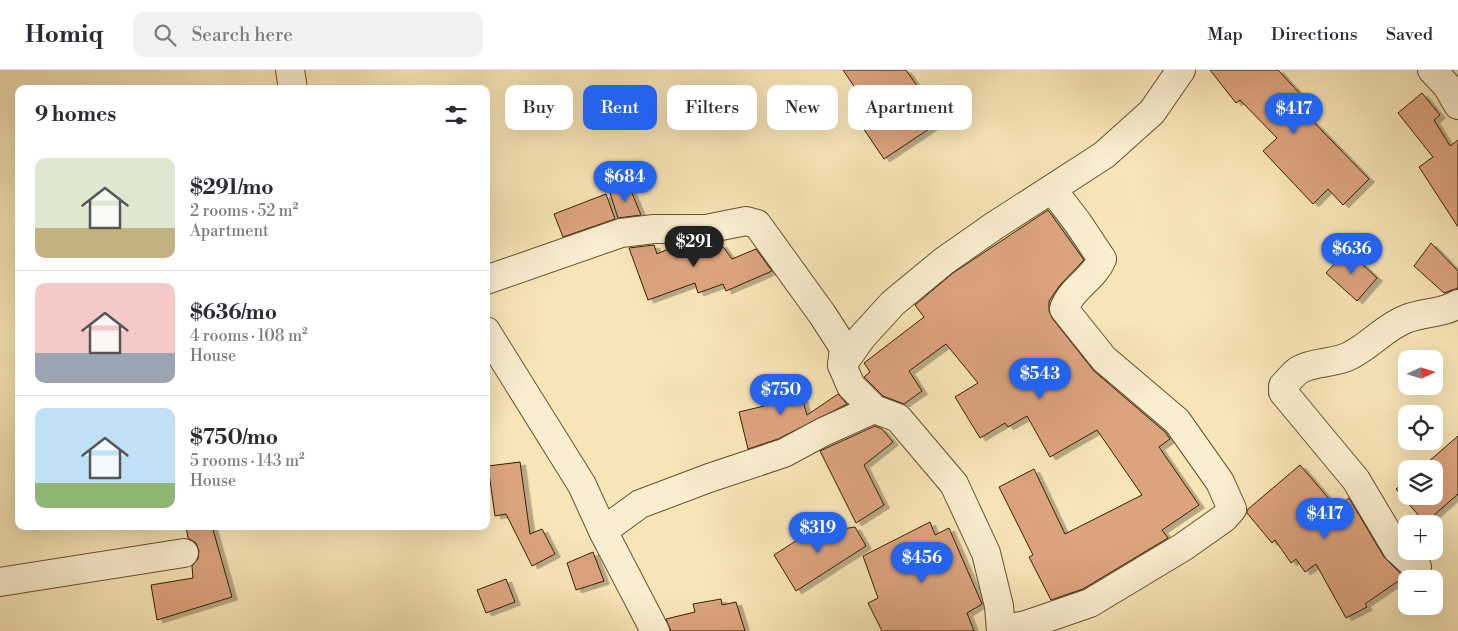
<!DOCTYPE html>
<meta charset="utf-8">
<style>
:root{--surface:#fff;--page:#f2f2f3;--text:#2b2b33;--muted:#7c7c81;--line:#e1e1e2;--accent:#2563eb}
body{margin:0;font-family:"Libre Bodoni",serif;background:var(--page);color:var(--text);height:100vh;display:flex;flex-direction:column;font-size:19px;white-space:nowrap}
*{box-sizing:border-box;margin:0}
p{font-size:16px;color:var(--muted)}
.icon{flex:none;width:28px;height:28px;fill:none;stroke:currentColor;stroke-width:2;stroke-linecap:round;stroke-linejoin:round}
.map{position:relative;flex:1;overflow:hidden}
.panel{position:absolute;left:15px;top:15px;width:475px;height:445px;display:flex;flex-direction:column;background:var(--surface);border-radius:10px;box-shadow:0 5px 20px #0002}
.panel>*{flex:none}
.hud{position:absolute;left:505px;top:15px;width:475px;height:45px;display:flex;gap:10px}
.needle{width:32px;rotate:86deg}
.tools{position:absolute;left:1398px;top:280px;display:grid;gap:10px}
.tools a{display:grid;place-items:center;width:45px;height:45px;border-radius:10px;background:var(--surface);box-shadow:0 5px 20px #0002;font-size:25px}
.price{position:absolute;translate:-50% -42px;padding:0 11px;border-radius:18px;background:var(--accent);color:#fff;font-size:16px;line-height:32px;filter:drop-shadow(0 1px 2px #0008)}
.price::after{content:'';position:absolute;left:50%;top:30px;width:15px;height:11px;margin-left:-8px;background:inherit;clip-path:polygon(0 0,100% 0,50% 100%)}
.price.current{background:#222;color:#fff}
ul{padding:0;list-style:none}
li{display:flex;align-items:center;gap:15px;height:125px;padding:0 20px}
li+li{border-top:1px solid var(--line)}
li span{display:grid;place-items:center;flex:none;width:140px;height:100px;border-radius:10px;color:#555}
li>.icon{margin-inline-start:auto}
span .icon{width:60px;height:60px;fill:#fffc;stroke-width:1}
li b{font-size:21px}
h2{display:flex;justify-content:space-between;align-items:center;height:60px;padding:0 20px;font-size:21px}
.chip{padding:0 18px;border-radius:10px;background:var(--surface);box-shadow:0 5px 20px #0002;font-size:18px;line-height:45px}
.chip.current{background:var(--accent);color:#fff}
header{display:flex;align-items:center;gap:30px;box-sizing:border-box;height:70px;padding:0 25px;background:var(--surface);border-bottom:1px solid var(--line)}
header strong{font-size:24px}
nav{display:flex;gap:28px;margin-inline-start:auto;font-size:18px}
.search{width:350px;height:45px;background:var(--page);display:flex;align-items:center;gap:12px;box-sizing:border-box;padding:0 18px;border-radius:10px;color:var(--muted);font-size:19px}
.map>svg:first-child{display:block}
.building{fill:#dca37f;stroke:#362000;filter:url(#shadow)}
.lines{fill:none;stroke-linecap:round;stroke-linejoin:round}
.minor-casing{stroke:#66512e;stroke-width:30}
.minor{stroke:#faeed0;stroke-width:28}
</style>
<header>
<strong>Homiq</strong>
<div class="search"><svg class="icon" aria-label="search" viewBox="0 0 24 24"><circle cx="10" cy="10" r="6"/><path d="M15 15l6 6"/></svg>Search here</div>
<nav><a>Map</a><a>Directions</a><a>Saved</a></nav>
</header>
<div class="map">
<svg width="1458" height="561" viewBox="0 0 1458 561">
<defs>
<filter id="shadow"><feDropShadow dx="5.5" dy="3" stdDeviation="0" flood-color="#0004"/></filter>
</defs>
<rect width="100%" height="100%" fill="#f8e5b7"/>
<filter id="stains"><feTurbulence type="fractalNoise" baseFrequency=".004" numOctaves="4"/><feColorMatrix values="0 0 0 0 .2 0 0 0 0 .09 0 0 0 0 .02 0 0 0 .5 -.17"/></filter>
<radialGradient id="worn" r=".72"><stop offset=".6" stop-color="#630" stop-opacity="0"/><stop offset="1" stop-color="#630" stop-opacity=".3"/></radialGradient>
<!-- building -->
<g class="building">
<path d="M 843,0 L 906,0 L 941,51 L 884,89 L 861,55 L 874,46 Z"/>
<path d="M 1210,0 L 1278,0 L 1302,26 L 1295,33 L 1369,109 L 1343,135 L 1328,119 L 1313,134 L 1263,81 L 1277,68 L 1240,30 L 1236,33 Z"/>
<path d="M 1422,23 L 1440,45 L 1434,50 L 1450,76 L 1458,70 L 1458,157 L 1419,97 L 1433,87 L 1398,43 Z"/>
<path d="M 629,116 L 641,145 L 618,148 L 610,123 Z"/>
<path d="M 606,124 L 615,149 L 563,167 L 554,144 Z"/>
<path d="M 1048,140 L 1084,190 L 1060,215 L 1049,231 L 1049,241 L 1052,248 L 1094,301 L 1165,362 L 1170,369 L 1159,377 L 1199,435 L 1162,460 L 1168,468 L 1083,519 L 1051,530 L 1029,487 L 1033,485 L 999,417 L 1034,399 L 1065,464 L 1142,425 L 1097,360 L 1050,387 L 1027,346 L 1008,357 L 1005,353 L 980,368 L 955,327 L 978,313 L 946,274 L 909,301 L 922,321 L 904,334 L 883,326 L 864,307 L 870,302 L 864,293 L 924,247 L 915,235 L 953,203 Z"/>
<path d="M 1431,173 L 1458,201 L 1458,218 L 1444,223 L 1414,196 Z"/>
<path d="M 721,174 L 732,189 L 756,179 L 772,201 L 726,221 L 723,214 L 698,223 L 695,213 L 648,230 L 629,178 L 654,175 L 657,184 L 677,175 L 702,175 L 706,184 Z"/>
<path d="M 1347,180 L 1377,208 L 1357,231 L 1326,203 Z"/>
<path d="M 786,314 L 793,330 L 802,328 L 807,345 L 838,324 L 847,334 L 778,369 L 748,379 L 739,342 L 764,336 L 760,325 Z"/>
<path d="M 875,356 L 882,359 L 893,372 L 864,395 L 884,435 L 856,453 L 820,381 Z"/>
<path d="M 1458,366 L 1458,424 L 1425,453 L 1396,419 L 1406,411 L 1406,426 L 1434,426 L 1434,399 L 1420,399 Z"/>
<path d="M 520,392 L 530,464 L 542,459 L 555,484 L 532,496 L 506,444 L 495,446 L 488,396 Z"/>
<path d="M 1300,395 L 1336,437 L 1349,428 L 1384,487 L 1404,507 L 1365,534 L 1367,537 L 1346,548 L 1316,494 L 1305,502 L 1296,489 L 1291,493 L 1275,470 L 1272,473 L 1247,443 L 1247,440 Z"/>
<path d="M 930,452 L 935,465 L 949,458 L 982,534 L 967,543 L 974,561 L 882,561 L 868,533 L 878,528 L 863,486 Z"/>
<path d="M 186,456 L 212,456 L 232,527 L 157,550 L 151,515 L 193,508 L 192,496 L 198,489 L 199,481 L 196,473 L 188,468 Z"/>
<path d="M 855,457 L 866,476 L 796,521 L 774,485 L 805,465 Z"/>
<path d="M 593,482 L 604,511 L 576,520 L 567,493 Z"/>
<path d="M 506,509 L 515,532 L 486,543 L 477,520 Z"/>
<path d="M 721,529 L 722,535 L 736,532 L 745,561 L 671,561 L 666,549 L 695,542 L 693,534 Z"/>
</g>
<g class="lines">
<defs>
<g id="minor">
<path d="M 290,0 L 293,19"/>
<path d="M 1432,0 L 1447,16 L 1458,35"/>
<path d="M 486,210 L 621,163 L 654,159 L 706,159 L 746,151 L 757,154 L 822,244 L 844,278 L 842,295 L 851,316 L 874,339 L 898,348 L 954,414 L 986,483 L 999,536 L 1001,561"/>
<path d="M 486,261 L 582,415 L 603,461 L 655,561"/>
<path d="M 842,295 L 862,267 L 893,233 L 944,191 L 994,156 L 1104,85 L 1152,42 L 1181,0"/>
<path d="M 603,461 L 640,434 L 709,408 L 784,383 L 823,362 L 874,339"/>
<path d="M 1417,497 L 1397,479 L 1356,410 L 1283,322 L 1283,316 C 1288,311 1293,304 1299,300 C 1314,291 1336,294 1351,285 C 1371,275 1385,257 1406,249 C 1423,242 1442,244 1458,234"/>
<path d="M 0,512 L 184,483"/>
<path d="M 1001,560 L 1026,555 L 1090,533 L 1183,477 L 1224,448 L 1232,439 L 1220,412 L 1177,351 L 1104,289 L 1064,239 C 1071,218 1094,209 1102,189 L 1078,153 L 1052,119"/>
</g>
</defs>
<!-- minor casing -->
<use href="#minor" class="minor-casing"/>
<!-- minor -->
<use href="#minor" class="minor"/>
</g>
<rect width="100%" height="100%" filter="url(#stains)"/>
<rect width="100%" height="100%" fill="url(#worn)"/>
</svg>
<div class="tools">
<a><svg class="needle" viewBox="-14 -14 28 28"><path d="M0-13l5 13h-10z" fill="#e53935"/><path d="M0 13l5-13h-10z" fill="#7c7c81"/></svg></a>
<a><svg class="icon" aria-label="locate" viewBox="0 0 24 24"><circle cx="12" cy="12" r="6"/><path d="M12 2v4M12 18v4M2 12h4M18 12h4"/></svg></a>
<a><svg class="icon" aria-label="layers" viewBox="0 0 24 24"><path d="M12 4l9 5-9 5-9-5zM3 14l9 5 9-5"/></svg></a>
<a>+</a>
<a>−</a>
</div>
<b class="price" style="left:1294px;top:65px">$417</b>
<b class="price" style="left:625px;top:133px">$684</b>
<b class="price current" style="left:694px;top:198px">$291</b>
<b class="price" style="left:1352px;top:205px">$636</b>
<b class="price" style="left:1040px;top:330px">$543</b>
<b class="price" style="left:781px;top:346px">$750</b>
<b class="price" style="left:1325px;top:470px">$417</b>
<b class="price" style="left:818px;top:484px">$319</b>
<b class="price" style="left:922px;top:514px">$456</b>
<div class="hud">
<a class="chip">Buy</a>
<a class="chip current">Rent</a>
<a class="chip">Filters</a>
<a class="chip">New</a>
<a class="chip">Apartment</a>
</div>
<section class="panel">
<h2>9 homes<svg class="icon" aria-label="filters" viewBox="0 0 24 24"><path d="M4 7h16M4 17h16"/><circle cx="9" cy="7" r="2"/><circle cx="15" cy="17" r="2"/></svg></h2>
<ul>
<li><span style="background:linear-gradient(#dfe7d0 70%,#c2b280 0)"><svg class="icon" aria-label="home" viewBox="0 0 24 24"><path d="M3 11l9-7 9 7M6 9v11h12V9"/></svg></span><div><b>$291/mo</b><p>2 rooms · 52 m²</p><p>Apartment</p></div></li>
<li><span style="background:linear-gradient(#f6c9c9 70%,#9aa5b1 0)"><svg class="icon" aria-label="home" viewBox="0 0 24 24"><path d="M3 11l9-7 9 7M6 9v11h12V9"/></svg></span><div><b>$636/mo</b><p>4 rooms · 108 m²</p><p>House</p></div></li>
<li><span style="background:linear-gradient(#bfe0f5 75%,#8fb573 0)"><svg class="icon" aria-label="home" viewBox="0 0 24 24"><path d="M3 11l9-7 9 7M6 9v11h12V9"/></svg></span><div><b>$750/mo</b><p>5 rooms · 143 m²</p><p>House</p></div></li>
</ul>
</section>
</div>
